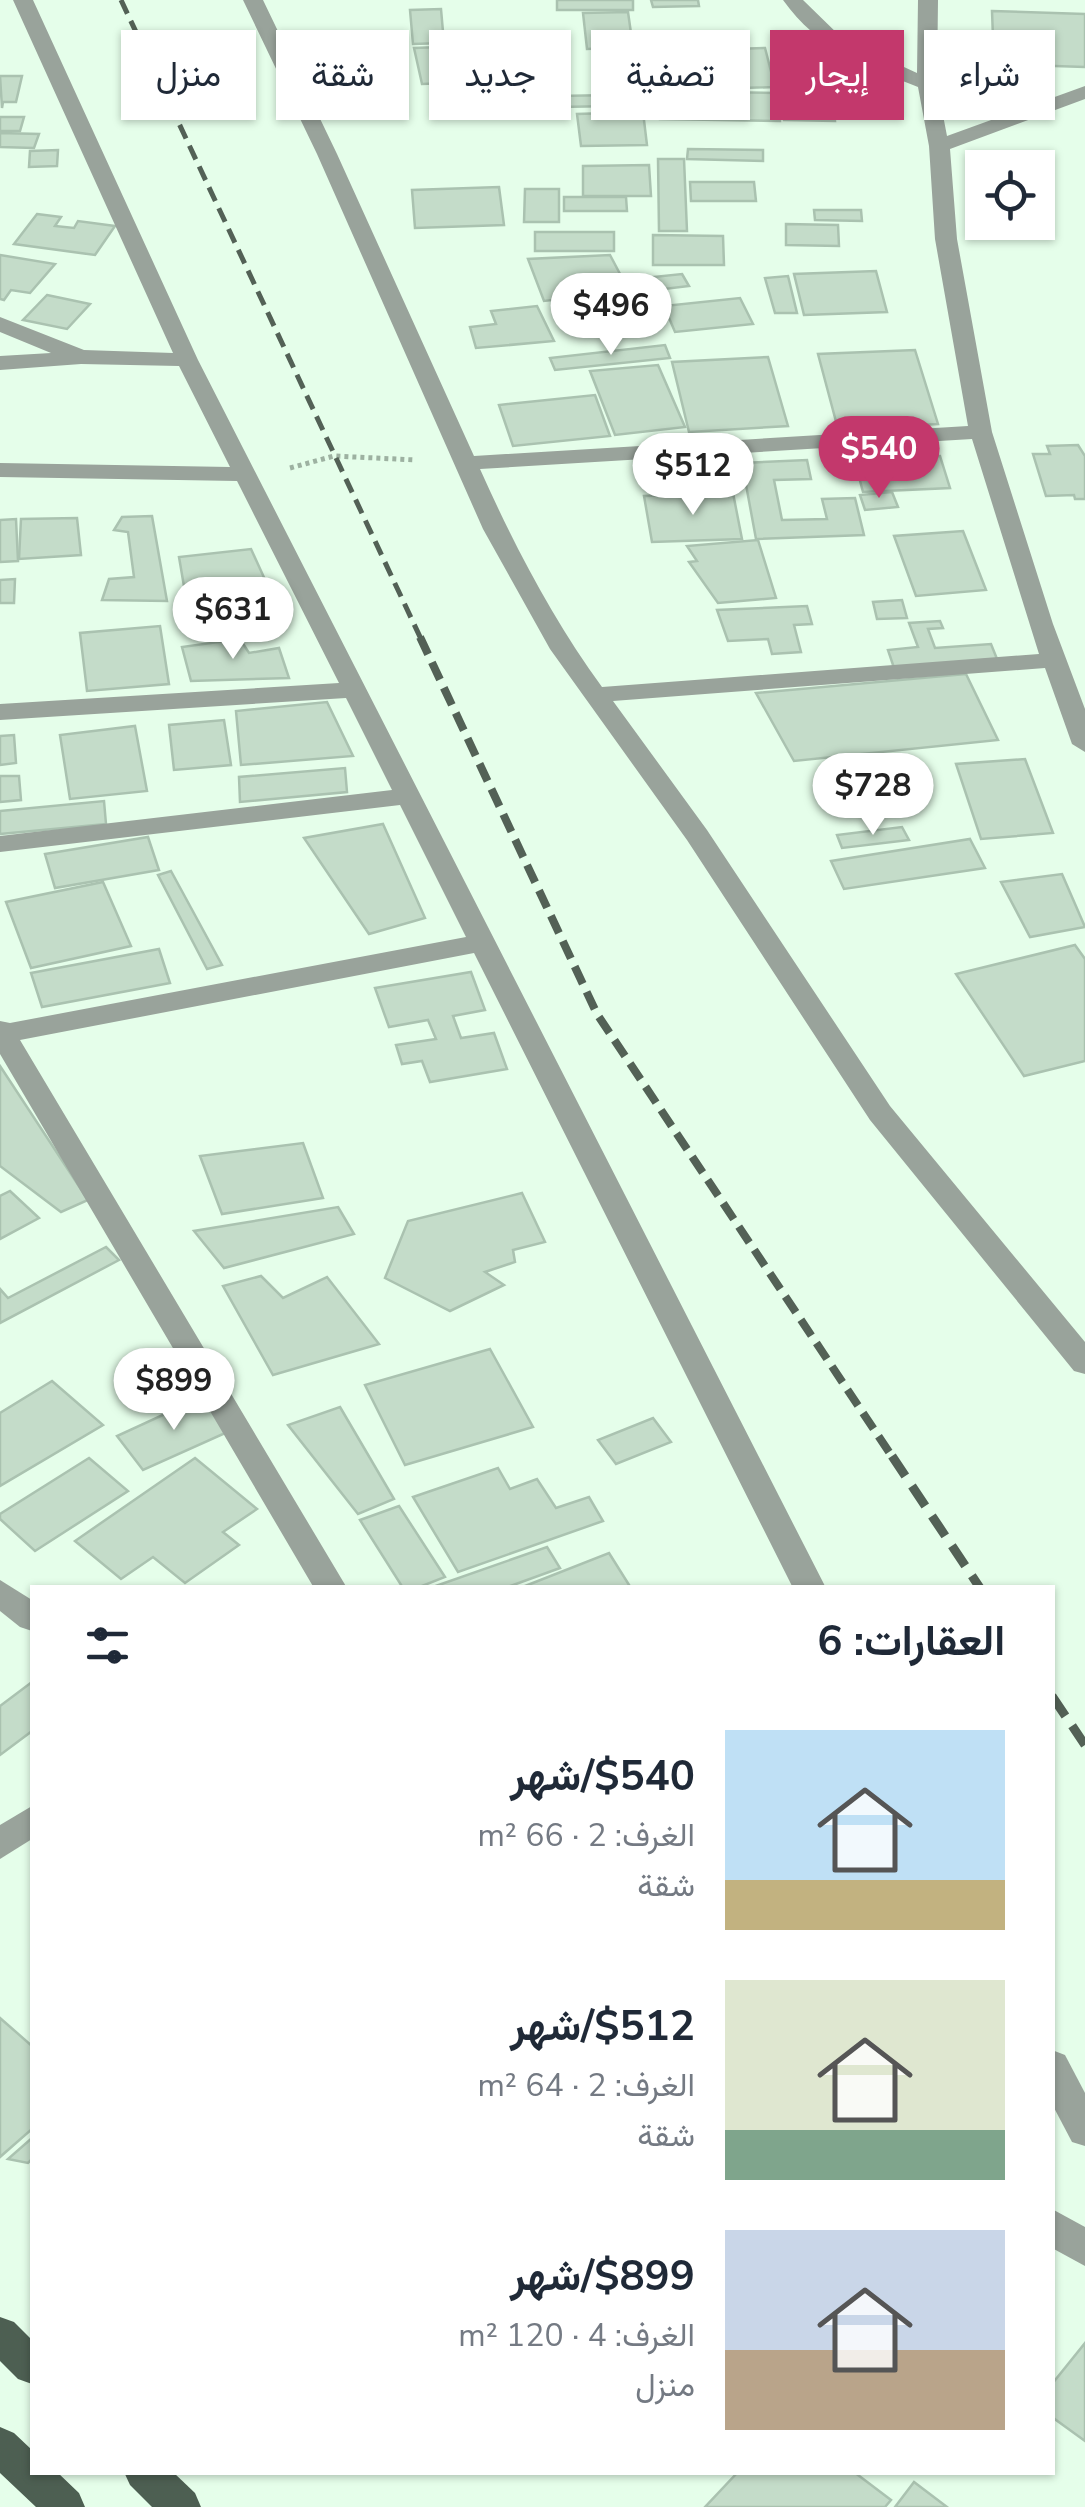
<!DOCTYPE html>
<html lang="ar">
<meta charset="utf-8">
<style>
:root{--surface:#fff;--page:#f2f2f3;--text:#1f2937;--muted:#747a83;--accent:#c3386c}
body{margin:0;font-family:"Nunito Sans",Vazirmatn,sans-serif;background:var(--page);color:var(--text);direction:rtl;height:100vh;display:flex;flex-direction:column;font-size:38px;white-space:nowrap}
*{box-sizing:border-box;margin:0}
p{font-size:32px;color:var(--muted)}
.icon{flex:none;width:55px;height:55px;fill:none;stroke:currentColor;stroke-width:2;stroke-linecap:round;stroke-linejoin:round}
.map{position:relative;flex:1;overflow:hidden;direction:ltr}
.details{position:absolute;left:30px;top:1585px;width:1025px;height:890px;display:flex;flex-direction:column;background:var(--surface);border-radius:0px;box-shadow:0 2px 8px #0004;direction:rtl}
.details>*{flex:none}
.banner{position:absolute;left:30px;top:30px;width:1025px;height:90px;direction:rtl;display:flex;gap:20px}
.controls{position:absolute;left:965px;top:150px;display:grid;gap:20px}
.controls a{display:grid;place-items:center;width:90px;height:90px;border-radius:0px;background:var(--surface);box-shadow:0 2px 8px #0004;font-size:50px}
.price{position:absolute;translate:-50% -85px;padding:0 22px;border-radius:35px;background:#fff;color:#222;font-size:32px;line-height:65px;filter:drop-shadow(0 2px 5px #0008)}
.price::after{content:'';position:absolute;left:50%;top:60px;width:30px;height:22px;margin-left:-15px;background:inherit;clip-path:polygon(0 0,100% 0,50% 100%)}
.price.selected{background:var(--accent);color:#fff}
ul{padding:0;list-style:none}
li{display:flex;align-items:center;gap:30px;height:250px;padding:0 50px}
li span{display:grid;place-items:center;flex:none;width:280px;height:200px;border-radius:0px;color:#555}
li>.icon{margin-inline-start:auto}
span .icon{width:120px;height:120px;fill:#fffc;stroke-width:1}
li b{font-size:42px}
h2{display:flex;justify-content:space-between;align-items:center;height:120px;padding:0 50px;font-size:42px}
.chip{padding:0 35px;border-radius:0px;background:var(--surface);box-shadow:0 2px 8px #0004;font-size:35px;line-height:90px}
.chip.selected{background:var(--accent);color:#fff}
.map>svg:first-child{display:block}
.building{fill:#c4dcc9;stroke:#aac2b0;stroke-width:2.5}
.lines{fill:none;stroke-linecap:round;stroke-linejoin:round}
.path{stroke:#9db1a1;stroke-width:5;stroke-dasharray:4 4;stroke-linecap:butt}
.minor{fill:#99a39b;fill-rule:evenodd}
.major{fill:#4d5f52;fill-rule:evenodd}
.rail-far2{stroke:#536156;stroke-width:5;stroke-dasharray:15 8;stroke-linecap:butt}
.rail-far1{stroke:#536156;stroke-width:8;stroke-dasharray:19 9;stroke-linecap:butt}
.rail{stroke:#536156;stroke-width:9;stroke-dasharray:24 12;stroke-linecap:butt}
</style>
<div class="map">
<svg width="1085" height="2507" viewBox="0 0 1085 2507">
<rect width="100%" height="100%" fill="#e5feea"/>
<!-- building -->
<g class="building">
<rect x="557" y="0" width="76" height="10"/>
<path d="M 651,0 L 698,0 L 699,6 L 653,7 Z"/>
<path d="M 441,9 L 444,43 L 413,44 L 410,10 Z"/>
<path d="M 992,11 L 1085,14 L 1085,67 L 994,64 Z"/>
<path d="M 628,12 L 633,47 L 587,49 L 583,13 Z"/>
<path d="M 513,44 L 514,52 L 477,53 L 477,46 Z"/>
<path d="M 469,46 L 476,82 L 422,84 L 414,48 Z"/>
<path d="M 765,48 L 775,87 L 714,89 L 705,50 Z"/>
<path d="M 525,62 L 527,80 L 481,81 L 479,64 Z"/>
<path d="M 0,76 L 22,76 L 16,102 L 3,102 L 2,108 Z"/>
<path d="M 661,91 L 780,93 L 780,121 L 660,119 Z"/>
<path d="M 613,95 L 614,106 L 559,107 L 558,96 Z"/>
<path d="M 784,108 L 834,109 L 835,121 L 784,120 Z"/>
<path d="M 643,112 L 647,145 L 581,146 L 577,114 Z"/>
<path d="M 0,117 L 24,117 L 20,131 L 0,131 Z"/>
<path d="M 0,133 L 39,134 L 34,148 L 0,147 Z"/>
<path d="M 688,149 L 763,150 L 763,161 L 687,159 Z"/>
<path d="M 58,150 L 57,166 L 29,167 L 30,151 Z"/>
<path d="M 658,159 L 684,159 L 687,231 L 659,231 Z"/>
<path d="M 649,165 L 651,196 L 583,196 L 583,166 Z"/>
<path d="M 690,182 L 754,182 L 756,201 L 691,201 Z"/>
<path d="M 499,187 L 504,225 L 415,228 L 412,190 Z"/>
<path d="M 525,189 L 559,189 L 559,222 L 524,222 Z"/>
<path d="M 564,197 L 626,197 L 627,211 L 564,211 Z"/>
<path d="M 814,210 L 861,210 L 862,221 L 815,220 Z"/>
<path d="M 37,214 L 61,217 L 55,226 L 74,228 L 78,221 L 115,226 L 95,255 L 14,244 Z"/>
<path d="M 786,224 L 838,225 L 839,246 L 786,245 Z"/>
<rect x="535" y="232" width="79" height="19"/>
<path d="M 653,235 L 723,236 L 724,265 L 653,265 Z"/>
<path d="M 0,255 L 55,264 L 30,293 L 11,290 L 4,300 L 0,299 Z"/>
<path d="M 610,255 L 629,291 L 544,301 L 528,259 Z"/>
<path d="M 876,271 L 887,312 L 804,315 L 794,274 Z"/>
<path d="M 682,274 L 689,286 L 639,292 L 634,279 Z"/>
<path d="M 788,276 L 797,313 L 775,313 L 765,278 Z"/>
<path d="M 47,295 L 90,304 L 67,329 L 23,320 Z"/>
<path d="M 740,298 L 753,324 L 675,332 L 664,306 Z"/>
<path d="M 650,299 L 656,325 L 589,329 L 584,302 Z"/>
<path d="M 537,306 L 554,341 L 476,348 L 470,327 L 496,324 L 491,311 Z"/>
<path d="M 665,345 L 670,358 L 555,370 L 550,358 Z"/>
<path d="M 915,350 L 938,424 L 838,429 L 818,354 Z"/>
<path d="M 768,357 L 788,426 L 689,432 L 672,362 Z"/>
<path d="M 658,365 L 685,427 L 615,435 L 590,371 Z"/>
<path d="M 595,395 L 610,436 L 513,446 L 499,405 Z"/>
<path d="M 1078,445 L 1085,456 L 1085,499 L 1075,499 L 1074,495 L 1046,496 L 1033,454 L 1050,454 L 1047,446 Z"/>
<path d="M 889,456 L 893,469 L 916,468 L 913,457 L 940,456 L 950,488 L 863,492 L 854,458 Z"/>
<path d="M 807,460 L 811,479 L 774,480 L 782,520 L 827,519 L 822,499 L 855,498 L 864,535 L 756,539 L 742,463 Z"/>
<path d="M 892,492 L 898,507 L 865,510 L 860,495 Z"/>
<path d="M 733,493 L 742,539 L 652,542 L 644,496 Z"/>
<path d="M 152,516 L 167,601 L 102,600 L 109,579 L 134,577 L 128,532 L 114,530 L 122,517 Z"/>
<path d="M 77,518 L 81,555 L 19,559 L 21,519 Z"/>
<path d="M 16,519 L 18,561 L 0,562 L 0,520 Z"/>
<path d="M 963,531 L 986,590 L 916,596 L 894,536 Z"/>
<path d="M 758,540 L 776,598 L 718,603 L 689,562 L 697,561 L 687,546 Z"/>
<path d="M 251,549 L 272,595 L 186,598 L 179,557 Z"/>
<path d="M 15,579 L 14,603 L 0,603 L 0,580 Z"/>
<path d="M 902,600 L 907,618 L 877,619 L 873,602 Z"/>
<path d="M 807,606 L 812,624 L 794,625 L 801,652 L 772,654 L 768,639 L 728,641 L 717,610 Z"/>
<path d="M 940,621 L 943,628 L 928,629 L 935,648 L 991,644 L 997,659 L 894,668 L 888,650 L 918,647 L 909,623 Z"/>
<path d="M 160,626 L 169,684 L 87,691 L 80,633 Z"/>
<path d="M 240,639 L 249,653 L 279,648 L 289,678 L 191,681 L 182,647 Z"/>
<path d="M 966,674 L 998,740 L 794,761 L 756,693 Z"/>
<path d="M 327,702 L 353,756 L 241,765 L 236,711 Z"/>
<path d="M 224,720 L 231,765 L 174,770 L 169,725 Z"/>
<path d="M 135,726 L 147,791 L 70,799 L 60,735 Z"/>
<path d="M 14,735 L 16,763 L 0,765 L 0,736 Z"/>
<path d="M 1025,759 L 1053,833 L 981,839 L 956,764 Z"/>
<path d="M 345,768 L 347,792 L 240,802 L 239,777 Z"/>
<path d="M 0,776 L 19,776 L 21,800 L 0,802 Z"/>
<path d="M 104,801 L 106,824 L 0,834 L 0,811 Z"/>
<path d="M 383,824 L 425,918 L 369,934 L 304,838 Z"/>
<path d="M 902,827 L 909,840 L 842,848 L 837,835 Z"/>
<path d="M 148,837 L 159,870 L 55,888 L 45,854 Z"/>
<path d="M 970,839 L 985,868 L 844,889 L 831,861 Z"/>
<path d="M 171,871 L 222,965 L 207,969 L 158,875 Z"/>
<path d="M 1062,874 L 1085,927 L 1030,937 L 1001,882 Z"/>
<path d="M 103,882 L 131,946 L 31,968 L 6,902 Z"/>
<path d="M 1075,945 L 1085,959 L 1085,1061 L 1024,1076 L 956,974 Z"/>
<path d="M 159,949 L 170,983 L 42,1007 L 31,973 Z"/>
<path d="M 471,972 L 485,1010 L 453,1016 L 461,1038 L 494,1033 L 507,1069 L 430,1082 L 422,1061 L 402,1064 L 396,1045 L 436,1039 L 428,1020 L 389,1027 L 375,988 Z"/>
<path d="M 0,1066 L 88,1200 L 61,1212 L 0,1166 Z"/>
<path d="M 303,1143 L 323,1198 L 222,1214 L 200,1156 Z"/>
<path d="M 10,1191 L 39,1218 L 0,1239 L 0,1196 Z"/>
<path d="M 522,1193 L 545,1242 L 513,1250 L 515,1262 L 485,1272 L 504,1285 L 450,1311 L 385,1278 L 408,1221 Z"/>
<path d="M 338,1207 L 354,1234 L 224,1268 L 194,1231 Z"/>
<path d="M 106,1247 L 119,1260 L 0,1323 L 0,1289 L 8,1298 Z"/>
<path d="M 261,1276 L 283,1298 L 327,1277 L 379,1344 L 273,1375 L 223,1286 Z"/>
<path d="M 490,1349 L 533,1427 L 405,1465 L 365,1385 Z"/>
<path d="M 52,1381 L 103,1425 L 0,1486 L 0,1413 Z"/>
<path d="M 204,1396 L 232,1430 L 143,1470 L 117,1436 Z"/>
<path d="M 340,1407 L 394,1499 L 358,1514 L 288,1425 Z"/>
<path d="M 653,1418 L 671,1442 L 616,1464 L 598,1440 Z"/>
<path d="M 89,1458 L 128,1491 L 35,1551 L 0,1519 L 0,1514 Z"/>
<path d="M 195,1458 L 257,1509 L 223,1532 L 239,1545 L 185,1583 L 153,1557 L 121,1579 L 75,1541 Z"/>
<path d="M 498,1468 L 510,1489 L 537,1479 L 556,1508 L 589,1497 L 603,1521 L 458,1572 L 413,1497 Z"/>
<path d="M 399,1506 L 445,1577 L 417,1588 L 403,1588 L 360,1520 Z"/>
<path d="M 547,1547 L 560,1568 L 505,1588 L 430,1588 Z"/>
<path d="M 609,1553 L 631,1588 L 520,1588 Z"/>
<path d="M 32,1682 L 32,1731 L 0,1755 L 0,1706 Z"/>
<path d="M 0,2018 L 32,2046 L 32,2129 L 0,2157 Z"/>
<path d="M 32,2138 L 32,2159 L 28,2163 L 8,2159 Z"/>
<path d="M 1085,2343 L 1085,2441 L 1052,2417 L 1052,2384 Z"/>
<path d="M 738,2472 L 854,2472 L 891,2500 L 885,2507 L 705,2507 Z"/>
<path d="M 914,2482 L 947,2507 L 895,2507 Z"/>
</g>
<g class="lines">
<!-- path -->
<path class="path" d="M 290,468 L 334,456 L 416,460"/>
<!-- minor -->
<g class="minor">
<path d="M 13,0 L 33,0 L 198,360 L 826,1588 L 793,1588 L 474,953 L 20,1040 L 347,1588 L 314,1588 L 0,1054 L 0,1021 L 10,1023 L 466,937 L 400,805 L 0,852 L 0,836 L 392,790 L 346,698 L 0,720 L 0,704 L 339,683 L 237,481 L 0,477 L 0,463 L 230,467 L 179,366 L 81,364 L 0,370 L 0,356 L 51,353 L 0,332 L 0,317 L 84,350 L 173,353 Z"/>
<path d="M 243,0 L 263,0 L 337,154 L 474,456 L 968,426 L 935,239 L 929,146 L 918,87 C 864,66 818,49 783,0 L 803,0 L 843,39 L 917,73 L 918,0 L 938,0 L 937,84 L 947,136 L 1085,86 L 1085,99 L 950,149 L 957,239 L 992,432 L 1053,624 L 1085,709 L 1085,752 L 1072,744 L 1045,668 L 613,701 L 707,830 L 890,1106 L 1085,1342 L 1085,1374 L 1074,1371 L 870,1120 L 687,840 L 550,649 L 483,529 L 317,154 ZM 972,439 L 1039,654 L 602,687 C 553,620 514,545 480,469 Z"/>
<path d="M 0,1580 L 32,1600 L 32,1631 L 20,1627 L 0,1611 Z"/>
<path d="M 32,1806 L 32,1839 L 0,1859 L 0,1825 Z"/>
<path d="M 1052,2050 L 1065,2055 L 1085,2093 L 1085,2146 L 1072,2142 L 1052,2104 Z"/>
<path d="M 1052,2209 L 1085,2227 L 1085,2266 L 1052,2248 Z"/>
</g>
<!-- major -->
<g class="major">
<path d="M 0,2317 L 14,2322 L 32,2340 L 32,2384 L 18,2379 L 0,2361 Z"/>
<path d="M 0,2427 L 14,2433 L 32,2450 L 32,2472 L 57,2472 L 79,2493 L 85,2507 L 36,2507 L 0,2473 Z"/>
<path d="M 124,2472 L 173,2472 L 195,2493 L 201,2507 L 152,2507 L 130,2485 Z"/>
</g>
<!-- rail-far2 -->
<path class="rail-far2" d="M 121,0 L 421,639"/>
<!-- rail-far1 -->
<path class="rail-far1" d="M 420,637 L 597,1014 L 893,1458"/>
<!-- rail -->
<g class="rail">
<path d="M 892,1456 L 980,1588"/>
<path d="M 1052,1696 L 1085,1745"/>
</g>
</g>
</svg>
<div class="controls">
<a><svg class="icon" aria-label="locate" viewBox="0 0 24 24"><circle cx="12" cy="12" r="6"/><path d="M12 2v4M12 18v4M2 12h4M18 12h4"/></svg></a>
</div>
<b class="price" style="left:611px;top:358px">$496</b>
<b class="price selected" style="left:879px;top:501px">$540</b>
<b class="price" style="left:693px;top:518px">$512</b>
<b class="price" style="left:233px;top:662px">$631</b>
<b class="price" style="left:873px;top:838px">$728</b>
<b class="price" style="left:174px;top:1433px">$899</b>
<div class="banner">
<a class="chip">شراء</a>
<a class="chip selected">إيجار</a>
<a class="chip">تصفية</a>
<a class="chip">جديد</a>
<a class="chip">شقة</a>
<a class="chip">منزل</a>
</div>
<section class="details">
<h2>العقارات: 6<svg class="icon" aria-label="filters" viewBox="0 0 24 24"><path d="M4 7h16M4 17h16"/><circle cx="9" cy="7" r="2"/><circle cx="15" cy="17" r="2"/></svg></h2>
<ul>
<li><span style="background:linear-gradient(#bfe0f5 75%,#c2b280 0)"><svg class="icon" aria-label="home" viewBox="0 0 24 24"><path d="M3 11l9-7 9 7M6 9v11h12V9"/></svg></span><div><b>$540/شهر</b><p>الغرف: 2 · 66 m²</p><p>شقة</p></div></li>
<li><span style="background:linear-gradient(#dfe7d0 75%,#7fa58c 0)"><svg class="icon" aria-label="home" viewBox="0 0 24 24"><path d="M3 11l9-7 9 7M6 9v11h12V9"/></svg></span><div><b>$512/شهر</b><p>الغرف: 2 · 64 m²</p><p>شقة</p></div></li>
<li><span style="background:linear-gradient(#c9d6e8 60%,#b9a48a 0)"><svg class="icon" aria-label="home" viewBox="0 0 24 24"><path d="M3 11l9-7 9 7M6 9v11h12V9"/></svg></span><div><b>$899/شهر</b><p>الغرف: 4 · 120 m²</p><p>منزل</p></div></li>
</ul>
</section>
</div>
